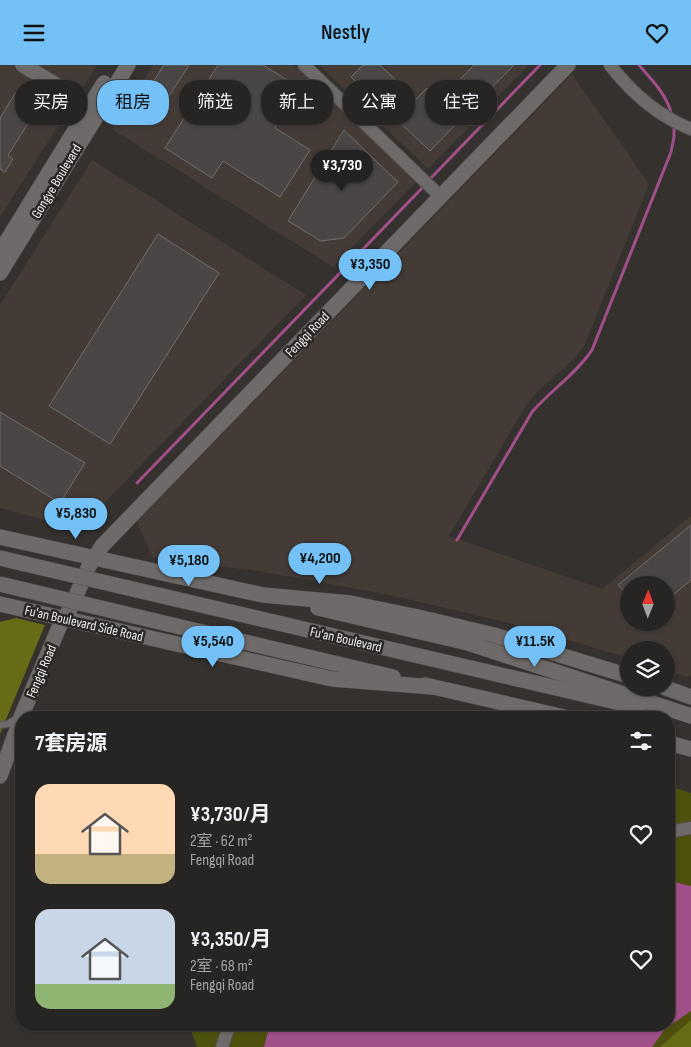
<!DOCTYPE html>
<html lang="zh">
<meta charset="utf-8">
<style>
:root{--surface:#272523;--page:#333130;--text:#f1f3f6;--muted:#a4a5a6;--line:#434241;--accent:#73c1f6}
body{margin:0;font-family:"Sofia Sans Condensed","Noto Sans SC",sans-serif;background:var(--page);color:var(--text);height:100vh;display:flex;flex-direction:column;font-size:19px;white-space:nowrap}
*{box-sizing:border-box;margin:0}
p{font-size:16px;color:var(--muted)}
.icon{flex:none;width:28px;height:28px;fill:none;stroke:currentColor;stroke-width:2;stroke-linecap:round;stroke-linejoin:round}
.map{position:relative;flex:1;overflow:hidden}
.drawer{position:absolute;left:15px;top:646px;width:660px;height:320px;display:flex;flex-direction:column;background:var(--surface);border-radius:20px;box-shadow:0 1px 4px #0004,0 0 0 1px var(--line)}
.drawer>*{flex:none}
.banner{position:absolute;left:15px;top:15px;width:661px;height:45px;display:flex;gap:10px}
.needle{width:32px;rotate:1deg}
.fabs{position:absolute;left:620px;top:511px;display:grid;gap:10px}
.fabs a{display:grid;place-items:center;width:55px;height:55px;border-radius:50%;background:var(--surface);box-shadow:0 1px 4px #0004,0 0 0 1px var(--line);font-size:25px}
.price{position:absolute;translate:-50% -42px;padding:0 11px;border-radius:18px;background:var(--accent);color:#111;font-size:16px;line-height:32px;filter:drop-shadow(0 1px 2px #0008)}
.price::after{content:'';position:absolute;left:50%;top:30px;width:15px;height:11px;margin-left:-8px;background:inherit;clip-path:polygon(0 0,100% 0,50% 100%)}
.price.on{background:#222;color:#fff}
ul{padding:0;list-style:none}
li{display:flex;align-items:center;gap:15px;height:125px;padding:0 20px}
li span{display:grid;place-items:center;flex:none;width:140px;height:100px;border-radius:15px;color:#555}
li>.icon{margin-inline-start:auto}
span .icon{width:60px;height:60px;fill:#fffc;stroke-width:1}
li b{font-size:21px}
h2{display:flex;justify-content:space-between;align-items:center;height:60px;padding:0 20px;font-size:21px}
.chip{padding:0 18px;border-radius:20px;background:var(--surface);box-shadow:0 1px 4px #0004,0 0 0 1px var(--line);font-size:18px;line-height:45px}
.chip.on{background:var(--accent);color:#111}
header{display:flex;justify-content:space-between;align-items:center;height:65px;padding:0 20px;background:var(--accent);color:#111;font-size:22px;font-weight:600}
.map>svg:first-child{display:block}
.built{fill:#443b37;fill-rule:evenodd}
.green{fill:#4e500e}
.forest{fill:#686b15}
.water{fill:#a14f89}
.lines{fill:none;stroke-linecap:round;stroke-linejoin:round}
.stream{stroke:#a14f89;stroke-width:3}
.building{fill:#4a4646;stroke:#716c6d}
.lane-casing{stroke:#524f4e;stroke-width:8}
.street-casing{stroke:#524f4e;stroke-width:14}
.secondary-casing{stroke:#524f4e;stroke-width:16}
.lane{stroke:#6e6a69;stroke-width:6}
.street{stroke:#6e6a69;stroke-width:12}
.secondary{stroke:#6e6a69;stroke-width:15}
.secondary-bridge-casing{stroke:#524f4e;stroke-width:16;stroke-linecap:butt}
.secondary-bridge{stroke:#6e6a69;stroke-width:15}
.labels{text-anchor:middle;stroke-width:5;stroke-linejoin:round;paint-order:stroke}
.street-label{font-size:14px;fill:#eceae9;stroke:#2a2725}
</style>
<header><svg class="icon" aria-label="menu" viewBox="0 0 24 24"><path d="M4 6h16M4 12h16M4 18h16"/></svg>Nestly<svg class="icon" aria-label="heart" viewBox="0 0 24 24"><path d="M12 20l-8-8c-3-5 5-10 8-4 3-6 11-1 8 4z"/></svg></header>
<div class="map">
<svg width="691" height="982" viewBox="0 0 691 982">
<rect width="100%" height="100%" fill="#34312f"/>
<!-- built -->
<g class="built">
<path d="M 0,0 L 97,0 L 0,152 Z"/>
<path d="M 153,0 L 294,0 L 416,117 L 333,202 L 112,64 Z"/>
<path d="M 319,0 L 529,0 L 428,104 Z"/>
<path d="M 572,9 L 649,119 L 584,281 L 577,291 L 536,328 L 525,342 L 449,471 L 602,524 L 691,451 L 691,611 L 685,611 L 666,605 L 666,585 L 629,585 L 629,593 L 509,558 L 390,530 L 271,508 L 152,492 L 137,457 ZM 629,520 L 666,520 L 666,558 L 629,558 Z"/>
<path d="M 92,95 L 306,230 L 79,464 L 0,443 L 0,240 Z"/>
</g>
<!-- green -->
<path class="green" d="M 669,721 L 691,728 L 691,982 L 197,982 L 189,960 L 669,960 Z"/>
<!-- forest -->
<g class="forest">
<path d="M 16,553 L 45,560 L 0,669 L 0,557 Z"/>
<path d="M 691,955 L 691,982 L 660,982 Z"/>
</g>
<!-- water -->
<path class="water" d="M 669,816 L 691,821 L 691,946 L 665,964 L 652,982 L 264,982 L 268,967 L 266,960 L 669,960 Z"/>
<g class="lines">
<!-- stream -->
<g class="stream">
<path d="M 639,0 C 653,16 667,30 672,51"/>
<path d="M 429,115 L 540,0"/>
<path d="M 137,418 L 425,120"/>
<path d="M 457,475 L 532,347 C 551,325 576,309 592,285 L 671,87 L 674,72 L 674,59"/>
</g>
</g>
<!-- building -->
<g class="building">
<path d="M 164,0 L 189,0 L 150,61 L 132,50 Z"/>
<path d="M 218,0 L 263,0 L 289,16 L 290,14 L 302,22 L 275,63 L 310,85 L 280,132 L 223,96 L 212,113 L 165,83 Z"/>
<path d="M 363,0 L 380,0 L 397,16 L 377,37 L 351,12 Z"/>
<path d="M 474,0 L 514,0 L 430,86 L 396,54 L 427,23 L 440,35 Z"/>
<path d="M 16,27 L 44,44 L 36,57 L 31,54 L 8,90 L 13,94 L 5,107 L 0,104 L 0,53 Z"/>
<path d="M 344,65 L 398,117 L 344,173 L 321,176 L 288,156 Z"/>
<path d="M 158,169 L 219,208 L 110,379 L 49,341 Z"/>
<path d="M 0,347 L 85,398 L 60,438 L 0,401 Z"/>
<path d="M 691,460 L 691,515 L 666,536 L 666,520 L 629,520 L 629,532 L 618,520 Z"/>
</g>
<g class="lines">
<defs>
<path id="lane" d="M 0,660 L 8,659 L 18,652"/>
<g id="street">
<path d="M 304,0 L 441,132"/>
<path d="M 610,0 C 631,27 658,51 691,64"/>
<path d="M 669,767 L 691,763"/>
<path d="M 222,982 L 227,967 L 226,960"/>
</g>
<g id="secondary">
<path d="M 23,0 L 97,45"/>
<path d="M 0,187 L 104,18"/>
<path d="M 0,208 L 128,0"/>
<path d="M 0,472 L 263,530 L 350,538 L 418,552 L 494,570 L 629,611"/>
<path d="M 0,539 L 332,614 L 433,622"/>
<path d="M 318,543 L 468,578 L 691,651"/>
<path d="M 168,559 L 393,612"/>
<path d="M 372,580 L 638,642"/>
<path d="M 425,620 L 564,652"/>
<path d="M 663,622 L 691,632"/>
<path d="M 21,652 L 60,560 L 70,544 L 89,501 L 102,481 L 568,0"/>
<path d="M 669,678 L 691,684"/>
<path d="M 0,711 L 21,653"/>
</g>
</defs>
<!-- lane casing -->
<use href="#lane" class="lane-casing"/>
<!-- street casing -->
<use href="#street" class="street-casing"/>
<!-- secondary casing -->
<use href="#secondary" class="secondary-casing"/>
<!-- lane -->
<use href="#lane" class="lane"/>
<!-- street -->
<use href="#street" class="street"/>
<!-- secondary -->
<use href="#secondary" class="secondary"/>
<defs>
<g id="secondary-bridge">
<path d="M 0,493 L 372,580"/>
<path d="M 0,519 L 168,559"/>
</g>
</defs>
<!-- secondary-bridge casing -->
<use href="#secondary-bridge" class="secondary-bridge-casing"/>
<!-- secondary-bridge -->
<use href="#secondary-bridge" class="secondary-bridge"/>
</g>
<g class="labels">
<!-- street labels -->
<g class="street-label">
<text transform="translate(56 116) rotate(-59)" y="5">Gongye Boulevard</text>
<text transform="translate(307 269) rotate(-46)" y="5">Fengqi Road</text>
<text transform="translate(84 558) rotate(13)" y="5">Fu'an Boulevard Side Road</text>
<text transform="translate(346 574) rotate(13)" y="5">Fu'an Boulevard</text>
<text transform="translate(41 606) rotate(-67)" y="5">Fengqi Road</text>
</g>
</g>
</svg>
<div class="fabs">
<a><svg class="needle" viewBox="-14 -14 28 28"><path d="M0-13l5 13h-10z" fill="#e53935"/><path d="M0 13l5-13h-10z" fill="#a4a5a6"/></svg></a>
<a><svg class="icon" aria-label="layers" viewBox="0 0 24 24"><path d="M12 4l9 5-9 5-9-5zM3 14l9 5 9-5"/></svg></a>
</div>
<b class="price on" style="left:342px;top:127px">¥3,730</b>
<b class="price" style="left:370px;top:226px">¥3,350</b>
<b class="price" style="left:76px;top:475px">¥5,830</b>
<b class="price" style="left:320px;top:520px">¥4,200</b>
<b class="price" style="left:189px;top:522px">¥5,180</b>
<b class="price" style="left:213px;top:603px">¥5,540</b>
<b class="price" style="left:535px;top:603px">¥11.5K</b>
<div class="banner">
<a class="chip">买房</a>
<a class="chip on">租房</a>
<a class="chip">筛选</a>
<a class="chip">新上</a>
<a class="chip">公寓</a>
<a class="chip">住宅</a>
</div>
<section class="drawer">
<h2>7套房源<svg class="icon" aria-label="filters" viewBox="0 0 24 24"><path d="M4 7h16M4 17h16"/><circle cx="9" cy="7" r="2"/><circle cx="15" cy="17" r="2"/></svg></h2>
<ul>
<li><span style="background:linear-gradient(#ffd9b3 70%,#c2b280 0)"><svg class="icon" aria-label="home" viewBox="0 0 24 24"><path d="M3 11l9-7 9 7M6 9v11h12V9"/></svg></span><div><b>¥3,730/月</b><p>2室 · 62 m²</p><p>Fengqi Road</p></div><svg class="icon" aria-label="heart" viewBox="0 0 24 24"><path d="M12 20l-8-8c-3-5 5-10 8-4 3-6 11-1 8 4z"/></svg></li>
<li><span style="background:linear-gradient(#c9d6e8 75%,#8fb573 0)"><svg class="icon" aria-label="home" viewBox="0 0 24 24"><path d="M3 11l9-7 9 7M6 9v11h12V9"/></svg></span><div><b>¥3,350/月</b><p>2室 · 68 m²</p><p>Fengqi Road</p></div><svg class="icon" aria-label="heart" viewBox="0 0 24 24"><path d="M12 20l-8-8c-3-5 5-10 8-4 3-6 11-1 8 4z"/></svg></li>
</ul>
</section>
</div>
